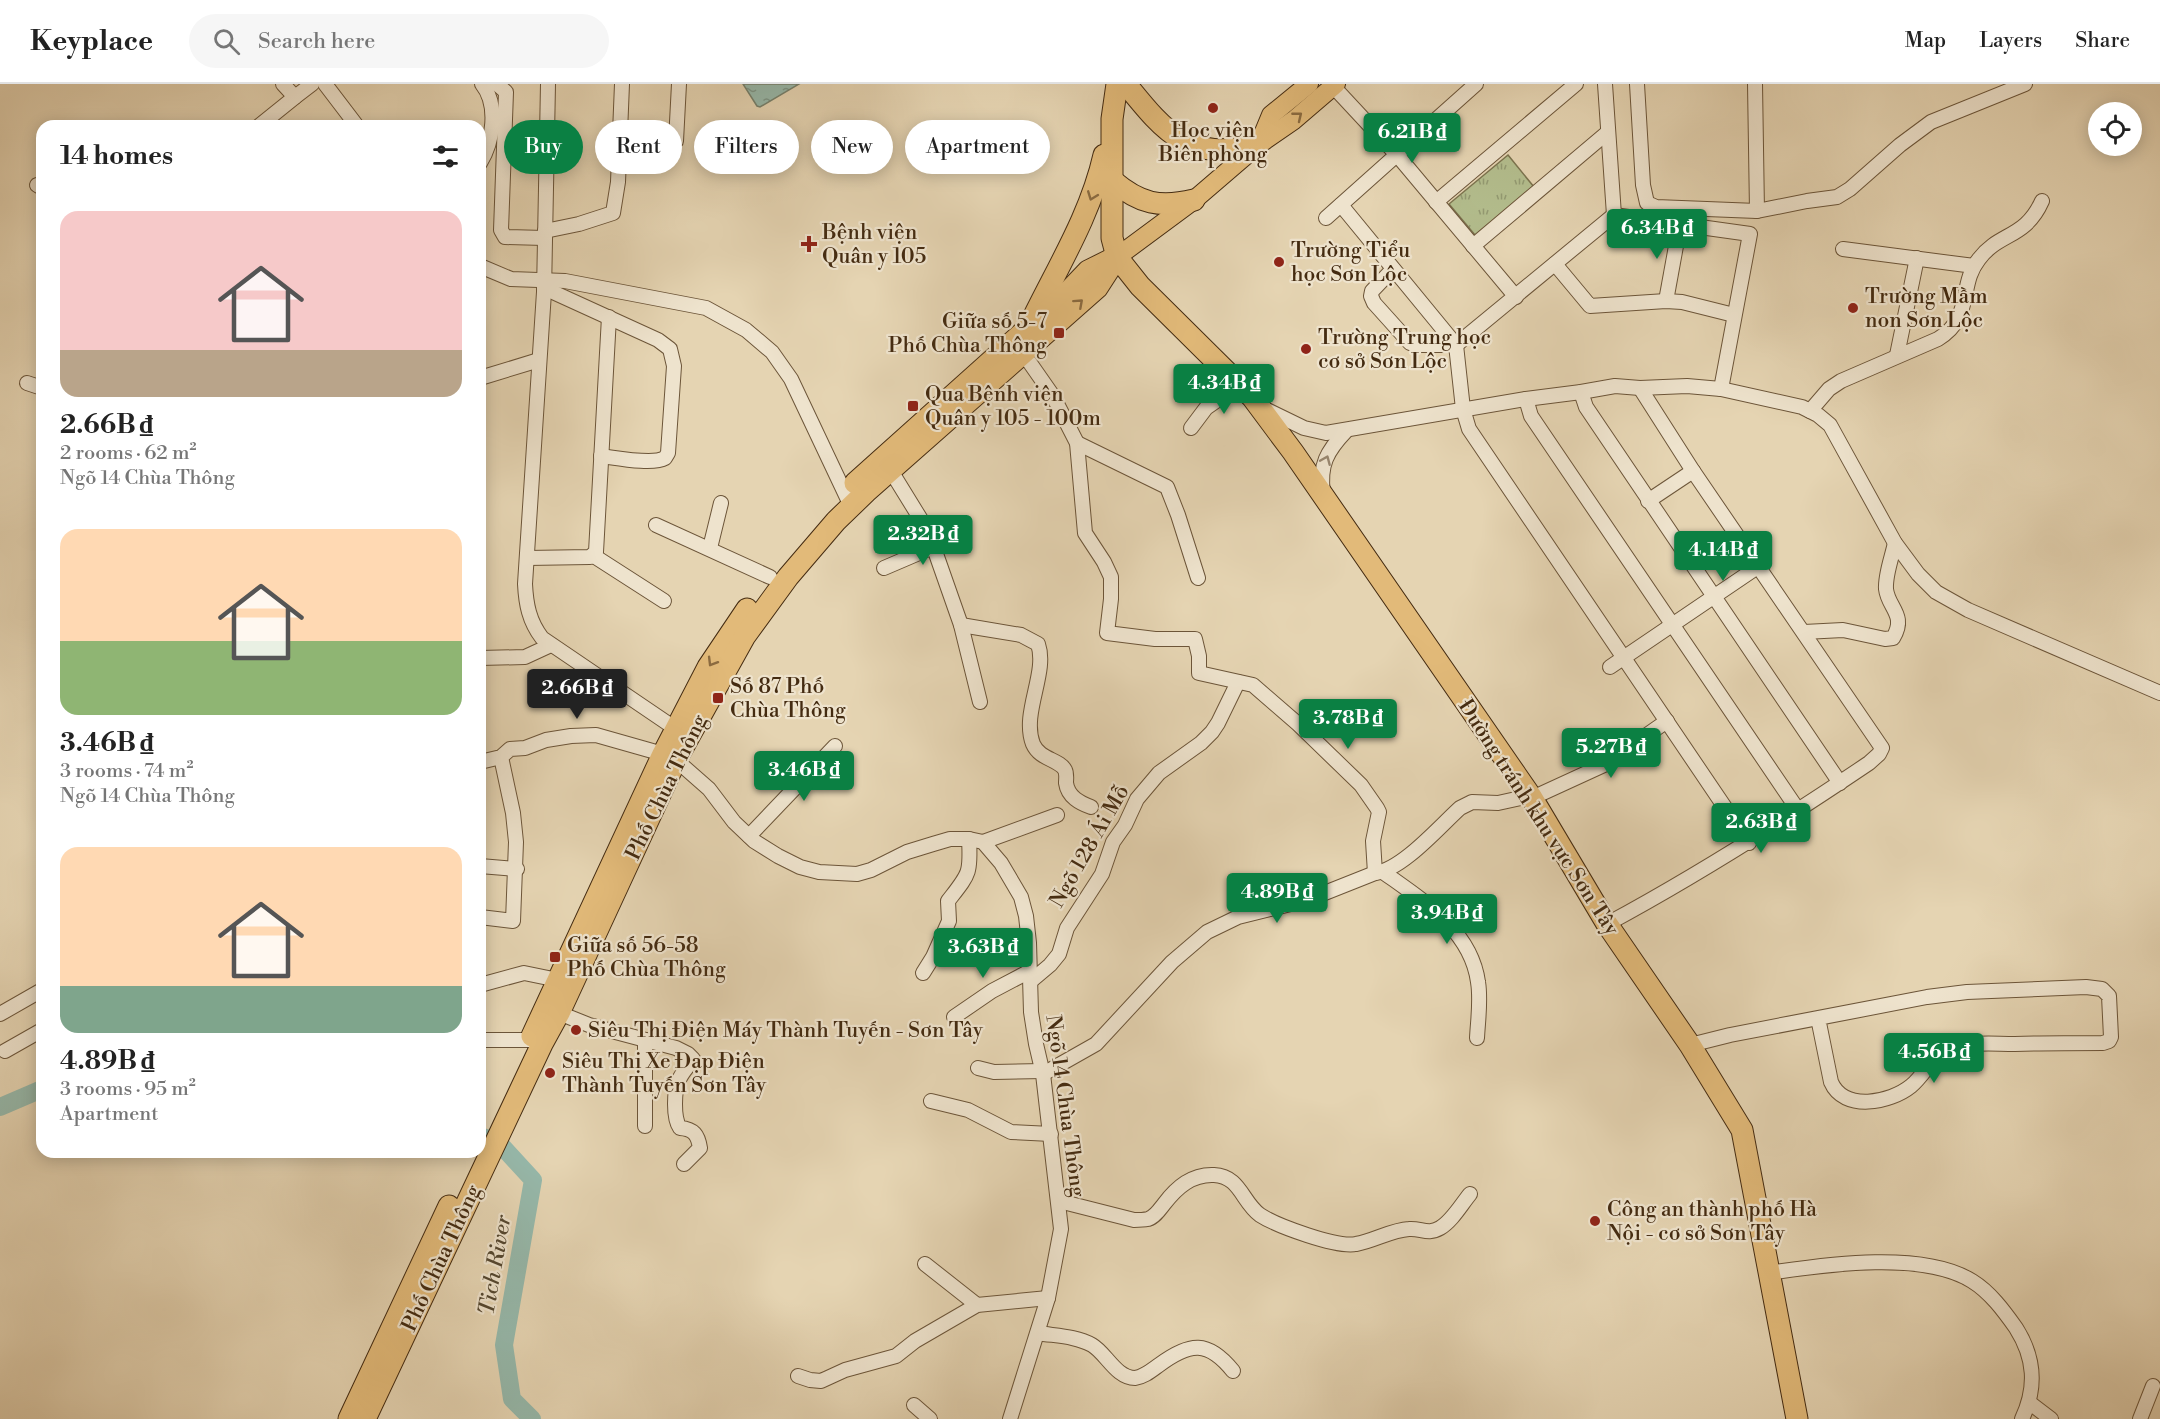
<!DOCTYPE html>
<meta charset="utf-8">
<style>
:root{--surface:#fff;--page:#f6f6f6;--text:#222;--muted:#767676;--line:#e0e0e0;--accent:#0b8043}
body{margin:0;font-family:"Libre Bodoni",serif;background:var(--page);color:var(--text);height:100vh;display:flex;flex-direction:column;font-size:22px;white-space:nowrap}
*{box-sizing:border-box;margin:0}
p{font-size:20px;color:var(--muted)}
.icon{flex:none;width:33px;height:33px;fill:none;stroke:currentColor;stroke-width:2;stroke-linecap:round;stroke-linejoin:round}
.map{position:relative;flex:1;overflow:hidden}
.drawer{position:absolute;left:36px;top:36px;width:450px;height:1038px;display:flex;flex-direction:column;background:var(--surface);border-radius:18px;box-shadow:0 3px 15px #0003}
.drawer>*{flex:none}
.banner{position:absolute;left:504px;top:36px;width:570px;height:54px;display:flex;gap:12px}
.fabs{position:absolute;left:2088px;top:18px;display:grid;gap:12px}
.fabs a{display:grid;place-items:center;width:54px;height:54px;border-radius:50%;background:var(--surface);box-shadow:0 3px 15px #0003;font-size:30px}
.price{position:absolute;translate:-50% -51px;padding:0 14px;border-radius:6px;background:var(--accent);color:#fff;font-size:20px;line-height:39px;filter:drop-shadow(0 2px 3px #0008)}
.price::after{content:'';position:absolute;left:50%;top:36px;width:18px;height:14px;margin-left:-9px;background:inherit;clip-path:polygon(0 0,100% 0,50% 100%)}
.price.selected{background:#222;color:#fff}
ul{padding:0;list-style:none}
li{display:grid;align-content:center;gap:12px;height:318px;padding:0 24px}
li span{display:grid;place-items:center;height:186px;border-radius:18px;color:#555}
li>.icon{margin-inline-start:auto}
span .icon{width:108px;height:108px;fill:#fffc;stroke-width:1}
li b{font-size:26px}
h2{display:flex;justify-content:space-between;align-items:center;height:72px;padding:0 24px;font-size:26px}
.pill{padding:0 21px;border-radius:27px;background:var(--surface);box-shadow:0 3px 15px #0003;font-size:21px;line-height:54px}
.pill.selected{background:var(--accent);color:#fff}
header{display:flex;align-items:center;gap:36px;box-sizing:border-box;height:84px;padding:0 30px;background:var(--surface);border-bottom:2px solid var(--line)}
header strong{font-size:28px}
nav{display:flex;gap:33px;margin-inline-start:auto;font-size:21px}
.search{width:420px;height:54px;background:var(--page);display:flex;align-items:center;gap:15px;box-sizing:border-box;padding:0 21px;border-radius:33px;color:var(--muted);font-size:22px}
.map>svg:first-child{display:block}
.park{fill:url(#park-tufts);stroke:#7c744f;stroke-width:1.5}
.water{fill:url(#water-ripples);stroke:#75806d;stroke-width:1.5}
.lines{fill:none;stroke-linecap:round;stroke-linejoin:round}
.river{stroke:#96b8aa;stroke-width:18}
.minor-casing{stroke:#6c5539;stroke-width:16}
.major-casing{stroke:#442b11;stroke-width:20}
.highway-casing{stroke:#442b11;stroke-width:23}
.minor{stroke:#eee3cd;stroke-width:14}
.major{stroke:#e2ba79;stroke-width:18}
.highway{stroke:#e2ba79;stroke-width:21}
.oneway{stroke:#8b6b40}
.oneway2{stroke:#99876f}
.poi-dot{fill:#8f2418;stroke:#eee3cd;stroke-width:2}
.labels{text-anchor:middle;stroke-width:4.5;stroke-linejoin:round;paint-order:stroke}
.poi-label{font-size:21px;fill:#442b11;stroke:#eee3cd;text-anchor:start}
.street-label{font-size:21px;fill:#442b11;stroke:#eee3cd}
.water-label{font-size:22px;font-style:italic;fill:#544730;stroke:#eee3cd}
</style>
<header>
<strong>Keyplace</strong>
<div class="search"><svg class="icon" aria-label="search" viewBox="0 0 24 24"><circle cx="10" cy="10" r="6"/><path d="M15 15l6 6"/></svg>Search here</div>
<nav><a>Map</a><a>Layers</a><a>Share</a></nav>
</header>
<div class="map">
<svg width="2160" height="1335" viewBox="0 0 2160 1335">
<defs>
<pattern id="park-tufts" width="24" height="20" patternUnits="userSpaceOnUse" patternTransform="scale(1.5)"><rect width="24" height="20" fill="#b3bd8d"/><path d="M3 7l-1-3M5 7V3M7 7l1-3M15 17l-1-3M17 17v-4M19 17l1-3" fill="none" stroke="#939a72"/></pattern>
<pattern id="water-ripples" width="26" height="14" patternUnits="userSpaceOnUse" patternTransform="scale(1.5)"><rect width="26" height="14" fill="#96b8aa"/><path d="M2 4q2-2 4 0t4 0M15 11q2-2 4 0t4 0" fill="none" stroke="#7c9689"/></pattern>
</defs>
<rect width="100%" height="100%" fill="#e5d4b2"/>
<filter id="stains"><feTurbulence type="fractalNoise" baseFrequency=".00333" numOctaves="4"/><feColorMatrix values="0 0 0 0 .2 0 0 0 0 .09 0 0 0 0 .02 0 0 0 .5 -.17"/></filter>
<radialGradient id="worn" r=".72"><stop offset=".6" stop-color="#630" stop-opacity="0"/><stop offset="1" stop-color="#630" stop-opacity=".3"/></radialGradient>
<!-- park -->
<path class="park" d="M 1508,71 L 1534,103 L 1475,151 L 1449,120 Z"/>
<!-- water -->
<path class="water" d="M 743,0 L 799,0 L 760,23 L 757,22 Z"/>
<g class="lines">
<!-- river -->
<g class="river">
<path d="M 0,1023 L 42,1005"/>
<path d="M 480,1052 L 499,1059 L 533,1096 L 504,1261 L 512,1315 L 532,1335"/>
</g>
<defs>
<g id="minor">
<path d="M 325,0 L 357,42"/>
<path d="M 497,0 L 506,8 L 501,146 L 505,153 L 544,154"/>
<path d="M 548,0 L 544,208 L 525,500 C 526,520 529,537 542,554 L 676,645"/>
<path d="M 1331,0 L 1398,72 L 1516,213"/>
<path d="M 1605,0 L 1614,131"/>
<path d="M 1637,0 L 1643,101 L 1647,119 L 1656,123 L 1757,127 L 1807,117 L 1837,113 L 1850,105 L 1900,61 L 1931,38 L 2025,0"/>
<path d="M 1755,0 L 1757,127"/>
<path d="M 295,13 L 312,0"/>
<path d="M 259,42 L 295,13 L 283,0"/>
<path d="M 620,59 C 634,60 665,67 676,57 L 679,0"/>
<path d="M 480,79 C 493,58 499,21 482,0"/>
<path d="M 37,101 L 42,104"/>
<path d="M 1436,118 L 1576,0"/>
<path d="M 1341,121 L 1456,261 L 1463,325 L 1469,345 L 1749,759"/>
<path d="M 1326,134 L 1476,0"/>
<path d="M 545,147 L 579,140 L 613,129 L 618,98 L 622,0"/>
<path d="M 1473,162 L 1608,48"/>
<path d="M 1843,165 L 1974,182"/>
<path d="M 1555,180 L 1590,222 L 1666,217 L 1682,218 L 1734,231"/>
<path d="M 480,182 L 511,195 L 565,197 L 706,224 L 746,246 L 772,268 L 791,295 L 851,422"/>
<path d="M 1393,185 L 1372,207 L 1371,212 L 1374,219 L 1410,259 L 1418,261 L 1456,261 L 1614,131 L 1750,150 L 1721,305"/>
<path d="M 544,204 L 658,256 L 670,265 L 674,282 L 668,369 L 665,374 C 653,381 617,374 601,372"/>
<path d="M 1666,217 L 1680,140"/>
<path d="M 1023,269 L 1053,312 L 1077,359 L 1085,449 L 1104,478 L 1111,493 L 1111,515 L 1107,549 L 1155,555 L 1195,555 L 1199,572 L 1199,589 L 1253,601 L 1298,640 L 1361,701 L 1377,724 L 1379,728 L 1373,757 L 1375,789"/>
<path d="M 1897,271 L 1917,174"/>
<path d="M 480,294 L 539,276"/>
<path d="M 27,299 L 42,304"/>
<path d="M 1581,308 L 1586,323 L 1840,699"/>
<path d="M 1526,315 L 1531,332 L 1798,726"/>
<path d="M 1265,325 L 1304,344 L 1326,349 L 1526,315 L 1581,308 L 1615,302 L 1640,304 L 1687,302 L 1721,305 L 1802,323 L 1818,331 L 1830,341 L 1895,459 L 1918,490 L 1936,508 L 1968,526 L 2160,609"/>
<path d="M 1810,327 L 1829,305 L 1841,297 L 1938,255 C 1974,233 1958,201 1979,175 C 1999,148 2025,155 2042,117"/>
<path d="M 1191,344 L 1206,324 L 1239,301"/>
<path d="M 1077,359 L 1167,403 L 1178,431 L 1198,494"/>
<path d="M 891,387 L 928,447 L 961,541 L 980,618"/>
<path d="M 1323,409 C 1319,381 1327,367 1346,347"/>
<path d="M 1648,417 L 1693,387"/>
<path d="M 656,441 L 770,493"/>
<path d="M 710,464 L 721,419"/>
<path d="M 594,472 L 664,517"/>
<path d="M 527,474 L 590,473 L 596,468 L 609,233"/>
<path d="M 884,484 L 933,463"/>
<path d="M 961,541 L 1021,551 L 1038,560 C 1048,589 1021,629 1033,660 C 1040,676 1059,675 1065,686 C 1067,690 1066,695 1066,699 C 1068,713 1080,719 1091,723"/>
<path d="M 1804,548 L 1843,546 L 1885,555 L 1893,554 C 1907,531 1888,524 1886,505 C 1885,491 1892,473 1895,459"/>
<path d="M 480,574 L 525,573 L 551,561"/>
<path d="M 1610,583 L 1759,482"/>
<path d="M 480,678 L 501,673 L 510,665 L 525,664 L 546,656 L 571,652 L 596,651 L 663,670 L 676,676 L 709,705 L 734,738 L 754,757 L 778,772 L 800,783 L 819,788 L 857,790 L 871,786 L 907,768 L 933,760 L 950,755 L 969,755 L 983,758 L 1001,779 L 1021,813 L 1026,832 L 1029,859 L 1031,928 L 1036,960 L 1043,990 L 1061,1145 L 1048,1214 L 1010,1335"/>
<path d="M 749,752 L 835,662"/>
<path d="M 983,758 L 1057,731"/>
<path d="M 480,782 L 517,785"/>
<path d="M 1383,788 C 1422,816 1471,846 1478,898 C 1481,916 1478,935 1477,954"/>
<path d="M 480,833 L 513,837 L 516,758 L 513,729 L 501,673"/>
<path d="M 1607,840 C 1698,791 1783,737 1869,679 L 1879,670 L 1882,664 L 1693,387 L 1640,304"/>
<path d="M 923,889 L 933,873 L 949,837 L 948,817 C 969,790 971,790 969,755"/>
<path d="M 1031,897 L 1050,881 L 1059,870 L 1067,844 L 1102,790 L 1113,758 L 1125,741 L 1137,715 L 1159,689 L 1201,659 L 1212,648 L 1218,639 L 1238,598"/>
<path d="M 480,901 L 524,889 L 558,896"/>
<path d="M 559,929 L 589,941 L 676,964 L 688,970 L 693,975 C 689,982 682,988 679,996 C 674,1006 673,1034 680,1044 C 694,1045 698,1051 700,1064 L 684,1080"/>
<path d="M 0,930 L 42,906"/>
<path d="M 954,933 L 992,907 L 1030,887"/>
<path d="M 480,956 L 530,956 L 540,960"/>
<path d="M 1690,961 L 1730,951 L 1927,913 L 1967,908 L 2086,903 L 2102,905 L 2109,912 L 2111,953 L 2109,957 L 2103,959 C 2074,959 2044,959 2015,960 C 1995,960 1975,958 1955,962 C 1934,966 1927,989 1911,1002 C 1890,1019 1844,1028 1831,998 L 1818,934"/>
<path d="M 5,967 L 42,946"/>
<path d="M 978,984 L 994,988 L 1043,987"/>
<path d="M 1043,990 L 1096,960 L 1172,878 L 1207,848 L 1238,833 L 1307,816 L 1375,789 C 1402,786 1440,742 1460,724 L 1472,718 L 1498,719 L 1525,713 L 1532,714 L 1604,681 L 1667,637"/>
<path d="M 931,1017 L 968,1026 L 1011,1048 L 1051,1050"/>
<path d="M 645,1042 L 645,956"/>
<path d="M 1059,1117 L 1134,1136 C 1139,1136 1143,1136 1148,1135 C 1155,1133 1160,1125 1164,1120 C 1177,1103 1192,1090 1214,1091 C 1240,1092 1242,1118 1260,1131 C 1277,1142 1337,1164 1356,1160 C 1374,1157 1391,1146 1409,1145 C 1421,1144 1428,1151 1440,1144 C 1452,1137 1461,1121 1470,1110"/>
<path d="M 925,1180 L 977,1221"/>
<path d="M 1768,1189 C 1824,1181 1922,1166 1972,1197 C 1990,1208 2004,1227 2016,1244 C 2035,1274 2037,1303 2022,1335"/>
<path d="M 1038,1249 C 1056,1252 1076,1252 1092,1261 C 1106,1269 1116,1294 1135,1294 C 1144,1293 1152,1286 1159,1281 C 1190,1258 1208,1256 1233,1287"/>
<path d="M 798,1292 L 810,1296 L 821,1297 L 845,1286 L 896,1272 L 915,1257 L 977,1221 L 1048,1214"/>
<path d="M 2030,1319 L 2051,1335"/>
<path d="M 914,1321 L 930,1335"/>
<path d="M 2140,1335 L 2153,1302"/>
</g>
<g id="major">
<path d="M 1259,60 L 1271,31 L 1309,0"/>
<path d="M 1117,173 L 1194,116 L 1258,61 L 1294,36 L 1336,0"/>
</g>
<g id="highway">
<path d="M 1117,0 L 1112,35 L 1112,154 L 1117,173 L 1140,202 L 1252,313 L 1293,368 L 1532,714 L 1607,840 L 1690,961 L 1742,1046 L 1797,1335"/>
<path d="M 1126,0 C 1167,51 1189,77 1258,61"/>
<path d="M 1113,97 C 1140,120 1160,124 1194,116"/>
<path d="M 1033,234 C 1059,181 1091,129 1104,71"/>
<path d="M 855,399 L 1067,209 L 1088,187 L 1116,173"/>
<path d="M 532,952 L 663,670 L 708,583 L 747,525"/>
<path d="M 349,1335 L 449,1122"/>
<path d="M 365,1335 L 542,960 L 559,929 L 676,676 L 745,552 L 788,493 L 836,437 L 866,408 L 1097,204 L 1117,173"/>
</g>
</defs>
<!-- minor casing -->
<use href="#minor" class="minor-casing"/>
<!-- major casing -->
<use href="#major" class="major-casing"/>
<!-- highway casing -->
<use href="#highway" class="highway-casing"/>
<!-- minor -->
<use href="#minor" class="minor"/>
<!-- major -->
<use href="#major" class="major"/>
<!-- highway -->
<use href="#highway" class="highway"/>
</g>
<!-- one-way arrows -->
<defs><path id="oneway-chevron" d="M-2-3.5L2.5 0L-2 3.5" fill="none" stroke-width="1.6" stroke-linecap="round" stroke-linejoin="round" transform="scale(1.5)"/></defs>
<g class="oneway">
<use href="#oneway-chevron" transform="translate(1298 32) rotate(-39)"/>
<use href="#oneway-chevron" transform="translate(1092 112) rotate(111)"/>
<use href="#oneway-chevron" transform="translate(1079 219) rotate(-42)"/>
<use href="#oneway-chevron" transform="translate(712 578) rotate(121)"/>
</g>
<use class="oneway2" href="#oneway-chevron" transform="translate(1326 376) rotate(-67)"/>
<!-- markers -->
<g class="poi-dot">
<circle cx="1213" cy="24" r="6"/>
<path d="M806 151h6v6h6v6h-6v6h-6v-6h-6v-6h6z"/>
<circle cx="1279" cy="178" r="6"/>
<circle cx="1853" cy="224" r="6"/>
<rect x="1053" y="243" width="12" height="12" rx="3"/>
<circle cx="1306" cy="265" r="6"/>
<rect x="907" y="316" width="12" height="12" rx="3"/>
<rect x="712" y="608" width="12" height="12" rx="3"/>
<rect x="549" y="867" width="12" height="12" rx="3"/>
<circle cx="576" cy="946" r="6"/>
<circle cx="550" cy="989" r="6"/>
<circle cx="1595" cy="1137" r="6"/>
</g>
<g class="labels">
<!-- poi labels -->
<g class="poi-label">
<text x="1213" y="53" text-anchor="middle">Học viện<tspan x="1213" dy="24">Biên phòng</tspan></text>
<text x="822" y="155">Bệnh viện<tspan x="822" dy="24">Quân y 105</tspan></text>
<text x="1291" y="173">Trường Tiểu<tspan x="1291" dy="24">học Sơn Lộc</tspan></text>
<text x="1865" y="219">Trường Mầm<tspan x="1865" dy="24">non Sơn Lộc</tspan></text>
<text x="1047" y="244" text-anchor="end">Giữa số 5-7<tspan x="1047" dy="24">Phố Chùa Thông</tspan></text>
<text x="1318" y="260">Trường Trung học<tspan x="1318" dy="24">cơ sở Sơn Lộc</tspan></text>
<text x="925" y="317">Qua Bệnh viện<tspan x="925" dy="24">Quân y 105 - 100m</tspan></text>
<text x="730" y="609">Số 87 Phố<tspan x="730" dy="24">Chùa Thông</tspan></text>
<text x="567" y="868">Giữa số 56-58<tspan x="567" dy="24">Phố Chùa Thông</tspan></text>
<text x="588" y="953">Siêu Thị Điện Máy Thành Tuyến - Sơn Tây</text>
<text x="562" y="984">Siêu Thị Xe Đạp Điện<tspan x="562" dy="24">Thành Tuyến Sơn Tây</tspan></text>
<text x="1607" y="1132">Công an thành phố Hà<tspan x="1607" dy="24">Nội - cơ sở Sơn Tây</tspan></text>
</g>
<!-- street labels -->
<g class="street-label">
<text transform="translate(666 703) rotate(-64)" y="7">Phố Chùa Thông</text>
<text transform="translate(1539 733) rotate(57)" y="7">Đường tránh khu vực Sơn Tây</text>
<text transform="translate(1089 762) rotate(-60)" y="7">Ngõ 128 Ái Mỗ</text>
<text transform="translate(1066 1022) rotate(82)" y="7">Ngõ 14 Chùa Thông</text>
<text transform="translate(441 1174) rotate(-65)" y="7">Phố Chùa Thông</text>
</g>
<!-- water labels -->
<g class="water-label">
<text transform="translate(494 1181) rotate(-80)" y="8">Tich River</text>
</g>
</g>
<rect width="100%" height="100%" filter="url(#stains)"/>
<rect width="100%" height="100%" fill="url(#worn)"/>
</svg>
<div class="fabs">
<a><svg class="icon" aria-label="locate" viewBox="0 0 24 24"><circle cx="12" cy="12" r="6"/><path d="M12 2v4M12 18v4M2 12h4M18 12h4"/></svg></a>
</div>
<b class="price" style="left:1412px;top:80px">6.21B ₫</b>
<b class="price" style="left:1657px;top:176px">6.34B ₫</b>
<b class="price" style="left:1224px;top:331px">4.34B ₫</b>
<b class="price" style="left:923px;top:482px">2.32B ₫</b>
<b class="price" style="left:1723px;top:498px">4.14B ₫</b>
<b class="price selected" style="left:577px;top:636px">2.66B ₫</b>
<b class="price" style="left:1348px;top:666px">3.78B ₫</b>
<b class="price" style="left:1611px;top:695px">5.27B ₫</b>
<b class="price" style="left:804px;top:718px">3.46B ₫</b>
<b class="price" style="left:1761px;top:770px">2.63B ₫</b>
<b class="price" style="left:1277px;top:840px">4.89B ₫</b>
<b class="price" style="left:1447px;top:861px">3.94B ₫</b>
<b class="price" style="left:983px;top:895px">3.63B ₫</b>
<b class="price" style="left:1934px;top:1000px">4.56B ₫</b>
<div class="banner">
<a class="pill selected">Buy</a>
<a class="pill">Rent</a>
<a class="pill">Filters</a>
<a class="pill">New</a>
<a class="pill">Apartment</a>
</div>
<section class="drawer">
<h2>14 homes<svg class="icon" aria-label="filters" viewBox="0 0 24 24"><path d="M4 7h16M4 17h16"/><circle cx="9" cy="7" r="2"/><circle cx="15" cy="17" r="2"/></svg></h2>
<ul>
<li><span style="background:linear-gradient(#f6c9c9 75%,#b9a48a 0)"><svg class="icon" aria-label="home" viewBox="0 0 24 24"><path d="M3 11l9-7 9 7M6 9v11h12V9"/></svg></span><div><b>2.66B ₫</b><p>2 rooms · 62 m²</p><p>Ngõ 14 Chùa Thông</p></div></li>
<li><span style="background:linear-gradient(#ffd9b3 60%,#8fb573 0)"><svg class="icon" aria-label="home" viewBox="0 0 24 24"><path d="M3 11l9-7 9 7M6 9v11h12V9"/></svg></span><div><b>3.46B ₫</b><p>3 rooms · 74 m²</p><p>Ngõ 14 Chùa Thông</p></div></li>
<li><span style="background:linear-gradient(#ffd9b3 75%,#7fa58c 0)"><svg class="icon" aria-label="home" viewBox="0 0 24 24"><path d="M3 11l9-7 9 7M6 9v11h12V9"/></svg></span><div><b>4.89B ₫</b><p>3 rooms · 95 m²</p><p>Apartment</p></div></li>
</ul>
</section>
</div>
